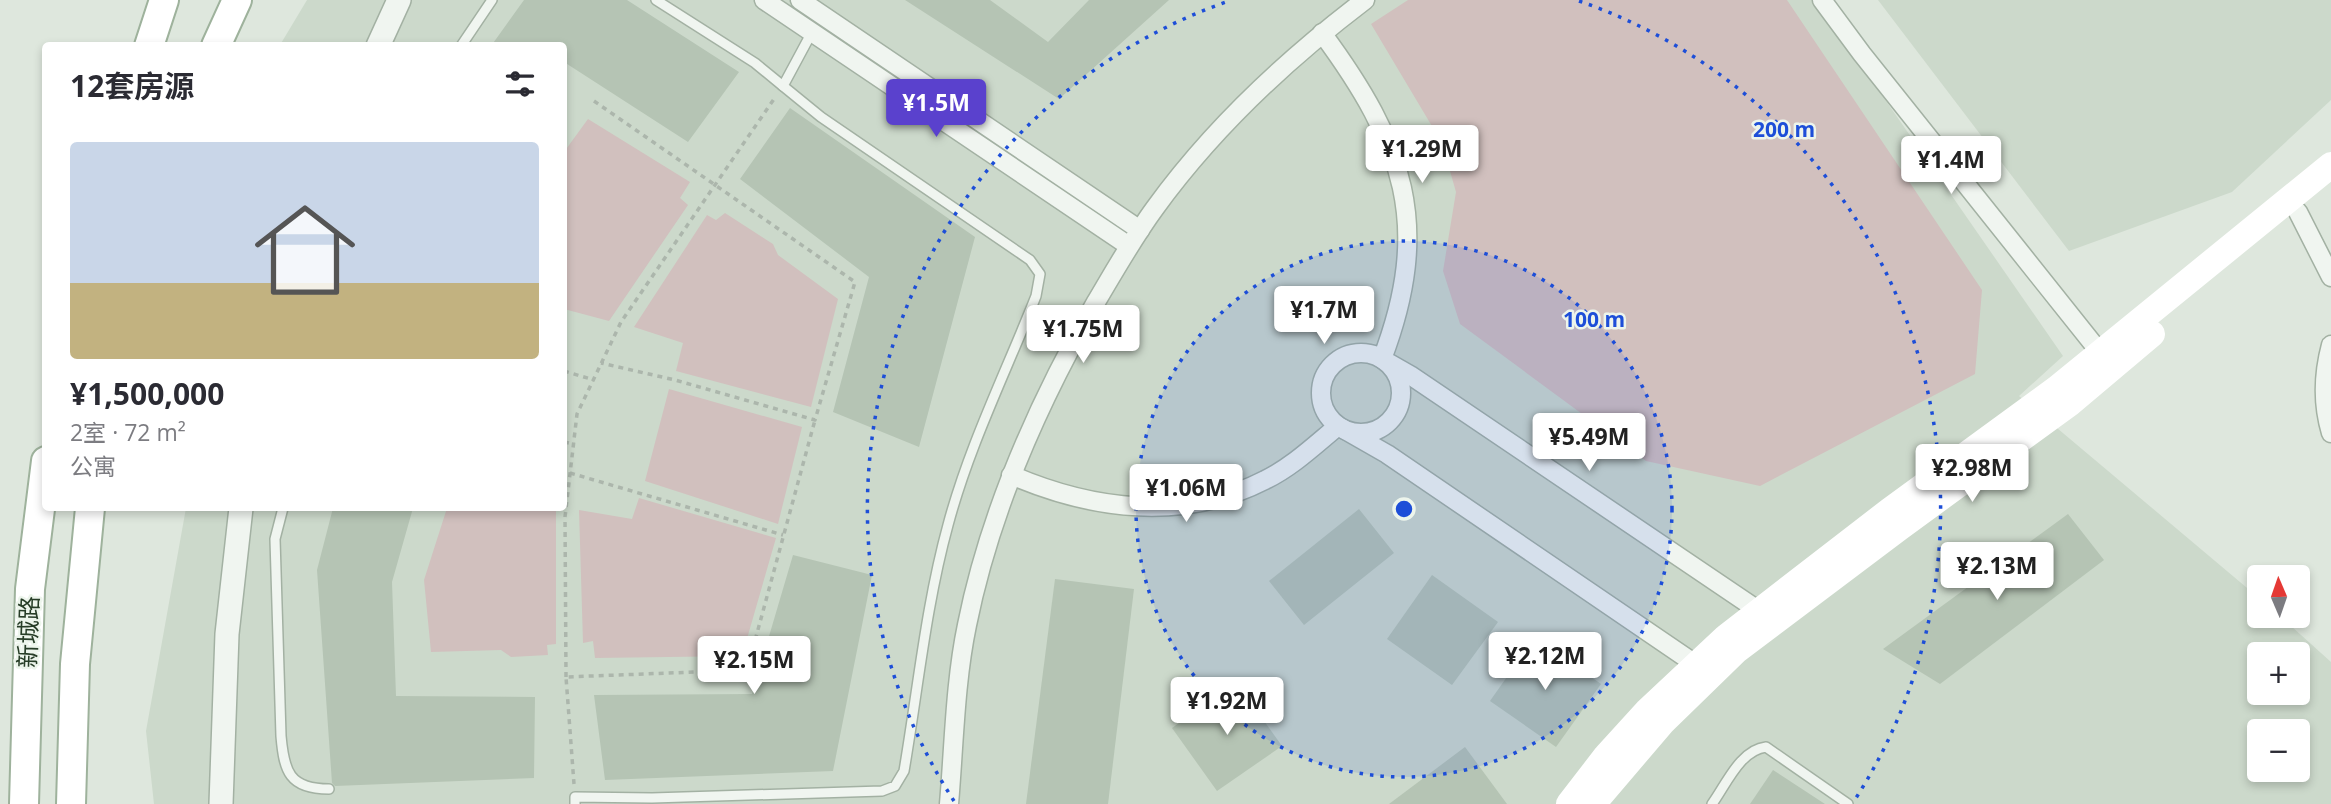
<!DOCTYPE html>
<html lang="zh">
<meta charset="utf-8">
<style>
:root{--surface:#fff;--page:#f2f2f3;--text:#2b2b33;--muted:#7c7c81;--line:#e1e1e2;--accent:#5a41cd}
body{margin:0;font-family:"Open Sans","Noto Sans SC",sans-serif;background:var(--page);color:var(--text);height:100vh;display:flex;flex-direction:column;font-size:26px;white-space:nowrap}
*{box-sizing:border-box;margin:0}
p{font-size:23px;color:var(--muted)}
.icon{flex:none;width:38px;height:38px;fill:none;stroke:currentColor;stroke-width:2;stroke-linecap:round;stroke-linejoin:round}
.map{position:relative;flex:1;overflow:hidden}
.side{position:absolute;left:42px;top:42px;width:525px;height:469px;display:flex;flex-direction:column;background:var(--surface);border-radius:7px;box-shadow:0 4px 10px #0003}
.side>*{flex:none}
.needle{width:46px;rotate:358deg}
.tools{position:absolute;left:2247px;top:565px;display:grid;gap:14px}
.tools a{display:grid;place-items:center;width:63px;height:63px;border-radius:7px;background:var(--surface);box-shadow:0 4px 10px #0003;font-size:35px}
.price{position:absolute;translate:-50% -60px;padding:0 16px;border-radius:7px;background:#fff;color:#222;font-size:23px;line-height:46px;filter:drop-shadow(0 2px 4px #0008)}
.price::after{content:'';position:absolute;left:50%;top:42px;width:21px;height:16px;margin-left:-10px;background:inherit;clip-path:polygon(0 0,100% 0,50% 100%)}
.price.on{background:var(--accent);color:#fff}
ul{padding:0;list-style:none}
li{display:grid;align-content:center;gap:14px;height:371px;padding:0 28px}
li+li{border-top:2px solid var(--line)}
li span{display:grid;place-items:center;height:217px;border-radius:7px;color:#555}
li>.icon{margin-inline-start:auto}
span .icon{width:126px;height:126px;fill:#fffc;stroke-width:1}
li b{font-size:30px}
h2{display:flex;justify-content:space-between;align-items:center;height:84px;padding:0 28px;font-size:30px}
.map>svg:first-child{display:block}
.built{fill:#ccd9cb;fill-rule:evenodd}
.green{fill:#d1c0be}
.building{fill:#b5c4b4}
.lines{fill:none;stroke-linecap:round;stroke-linejoin:round}
.service-casing{stroke:#a3b1a3;stroke-width:12}
.minor-casing{stroke:#a3b1a3;stroke-width:21}
.tertiary-casing{stroke:#a3b1a3;stroke-width:26}
.primary-casing{stroke:#9eb29c;stroke-width:32}
.path{stroke:#acb6ac;stroke-width:3.5;stroke-dasharray:5 5;stroke-linecap:butt}
.service{stroke:#f0f5f0;stroke-width:9}
.minor{stroke:#f0f5f0;stroke-width:18}
.tertiary{stroke:#f0f5f0;stroke-width:23}
.secondary{stroke:#fff;stroke-width:26}
.primary{stroke:#fff;stroke-width:28}
.ring{fill:none;stroke:#1d4ed8;stroke-width:3.5;stroke-dasharray:3.5 7}
.labels{text-anchor:middle;stroke-width:5;stroke-linejoin:round;paint-order:stroke}
.street-label{font-size:24px;fill:#273d27;stroke:#edf5ec}
.centre{fill:#1d4ed8;stroke:#edf5ec;stroke-width:3.5}
.ring-label{font-size:21px;text-anchor:middle;font-weight:bold;fill:#1d4ed8;stroke:#edf5ec;stroke-width:5;stroke-linejoin:round;paint-order:stroke}
</style>
<div class="map">
<svg width="2331" height="804" viewBox="0 0 2331 804">
<rect width="100%" height="100%" fill="#dee7dd"/>
<!-- built -->
<g class="built">
<path d="M 307,0 L 1816,0 L 2063,356 L 2019,396 L 2259,598 L 2259,616 L 2280,616 L 2331,662 L 2331,804 L 154,804 L 146,731 L 186,508 L 564,508 L 564,46 L 280,45 ZM 2259,654 L 2298,654 L 2298,693 L 2259,693 ZM 2259,732 L 2298,732 L 2298,770 L 2259,770 Z"/>
<path d="M 1878,0 L 2331,0 L 2331,100 L 2232,192 L 2069,251 Z"/>
</g>
<!-- green -->
<g class="green">
<path d="M 1408,0 L 1787,0 L 1982,290 L 1975,374 L 1760,486 L 1646,461 L 1460,324 L 1443,271 L 1456,192 L 1442,143 L 1371,24 Z"/>
<path d="M 588,119 L 690,182 L 680,198 L 688,205 L 609,321 L 564,309 L 564,152 Z"/>
<path d="M 725,213 L 773,244 L 778,255 L 838,299 L 811,407 L 676,371 L 683,343 L 634,327 L 707,215 L 716,220 Z"/>
<path d="M 669,389 L 802,427 L 778,524 L 645,481 Z"/>
<path d="M 639,498 L 776,538 L 742,656 L 595,658 L 593,641 L 583,643 L 579,510 L 632,519 Z"/>
<path d="M 447,508 L 556,508 L 556,644 L 547,645 L 548,655 L 511,657 L 501,650 L 431,652 L 424,580 Z"/>
</g>
<!-- building -->
<g class="building">
<path d="M 524,0 L 627,0 L 739,72 L 688,142 L 564,62 L 564,46 L 491,46 Z"/>
<path d="M 905,0 L 990,0 L 1048,42 L 1089,0 L 1169,0 L 1059,99 Z"/>
<path d="M 790,108 L 975,237 L 919,447 L 833,412 L 869,277 L 740,179 Z"/>
<path d="M 333,508 L 413,508 L 392,582 L 396,696 L 535,697 L 534,778 L 335,786 L 332,783 L 317,570 Z"/>
<path d="M 1359,509 L 1394,553 L 1304,625 L 1269,581 Z"/>
<path d="M 2068,514 L 2104,560 L 1940,684 L 1883,649 Z"/>
<path d="M 793,555 L 872,575 L 833,771 L 605,780 L 594,695 L 752,694 Z"/>
<path d="M 1432,575 L 1498,622 L 1452,685 L 1387,639 Z"/>
<path d="M 1055,579 L 1134,589 L 1108,804 L 1026,804 Z"/>
<path d="M 1535,637 L 1601,684 L 1556,747 L 1490,701 Z"/>
<path d="M 1236,682 L 1282,746 L 1217,791 L 1172,728 Z"/>
<path d="M 1465,747 L 1507,804 L 1389,804 Z"/>
<path d="M 1773,770 L 1825,804 L 1750,804 Z"/>
</g>
<g class="lines">
<defs>
<g id="service">
<path d="M 656,0 L 755,63 L 783,86"/>
<path d="M 461,46 L 492,0"/>
<path d="M 283,508 L 275,539 L 281,736 C 284,771 289,789 329,789"/>
<path d="M 575,804 L 575,797 L 652,798 L 882,791 L 895,786 L 904,771 C 918,689 926,605 948,525 C 969,446 1006,372 1036,296 L 1040,274 L 1030,260 L 821,117 L 783,86 L 812,32"/>
<path d="M 1712,804 C 1726,785 1740,750 1766,747 L 1848,804"/>
</g>
<g id="minor">
<path d="M 764,0 L 1129,246"/>
<path d="M 800,0 L 1140,230"/>
<path d="M 1822,0 L 1862,54 L 2106,360"/>
<path d="M 1322,33 C 1404,144 1433,225 1382,359 L 1410,375 L 1768,617"/>
<path d="M 2298,212 L 2331,277"/>
<path d="M 2331,345 C 2323,375 2322,403 2331,433"/>
<circle cx="1361" cy="393" r="40"/>
<path d="M 1011,475 C 1092,510 1183,522 1265,480 C 1292,467 1315,445 1338,426 L 1387,454 L 1704,670"/>
<path d="M 949,804 C 954,746 955,682 967,625 C 990,510 1038,403 1096,302 C 1115,270 1133,238 1155,208 C 1213,128 1286,60 1365,0"/>
</g>
<g id="tertiary">
<path d="M 378,46 L 399,0"/>
<path d="M 221,804 L 227,634 L 241,508"/>
</g>
<g id="primary">
<path d="M 149,46 L 164,0"/>
<path d="M 216,46 L 237,0"/>
<path d="M 24,804 L 30,589 L 46,461"/>
<path d="M 71,804 L 75,664 L 90,508"/>
</g>
</defs>
<!-- service casing -->
<use href="#service" class="service-casing"/>
<!-- minor casing -->
<use href="#minor" class="minor-casing"/>
<!-- tertiary casing -->
<use href="#tertiary" class="tertiary-casing"/>
<!-- primary casing -->
<use href="#primary" class="primary-casing"/>
<!-- path -->
<g class="path">
<path d="M 594,101 L 855,282 L 815,420 L 675,380 L 601,363"/>
<path d="M 564,371 L 594,380"/>
<path d="M 564,442 L 574,444"/>
<path d="M 570,473 L 783,535"/>
<path d="M 566,677 L 565,517 L 577,414 L 621,322 L 776,96"/>
<path d="M 574,784 L 566,677 L 747,670 L 815,420"/>
</g>
<!-- service -->
<use href="#service" class="service"/>
<!-- minor -->
<use href="#minor" class="minor"/>
<!-- tertiary -->
<use href="#tertiary" class="tertiary"/>
<!-- secondary -->
<g class="secondary">
<path d="M 1569,804 L 1606,756 L 1647,711 L 1726,637 L 1889,511 L 2056,389 L 2331,165"/>
<path d="M 1593,804 L 1662,723 L 1737,650 L 1899,528 L 2069,404 L 2152,334"/>
</g>
<!-- primary -->
<use href="#primary" class="primary"/>
</g>
<!-- distance rings -->
<circle cx="1404" cy="509" r="268" fill="#1d4ed8" fill-opacity=".12"/>
<g class="ring">
<circle cx="1404" cy="509" r="268"/>
<path d="M954 801A537 537 0 0 1 1229 1M1579 1A537 537 0 0 1 1854 801"/>
</g>
<g class="labels">
<!-- street labels -->
<g class="street-label">
<text transform="translate(29 632) rotate(-88)" y="8">新城路</text>
</g>
</g>
<circle cx="1404" cy="509" r="10" class="centre"/>
<g class="ring-label">
<text x="1784" y="137">200 m</text>
<text x="1594" y="327">100 m</text>
</g>
</svg>
<div class="tools">
<a><svg class="needle" viewBox="-14 -14 28 28"><path d="M0-13l5 13h-10z" fill="#e53935"/><path d="M0 13l5-13h-10z" fill="#7c7c81"/></svg></a>
<a>+</a>
<a>−</a>
</div>
<b class="price on" style="left:936px;top:139px">¥1.5M</b>
<b class="price" style="left:1422px;top:185px">¥1.29M</b>
<b class="price" style="left:1951px;top:196px">¥1.4M</b>
<b class="price" style="left:1324px;top:346px">¥1.7M</b>
<b class="price" style="left:1083px;top:365px">¥1.75M</b>
<b class="price" style="left:1589px;top:473px">¥5.49M</b>
<b class="price" style="left:1972px;top:504px">¥2.98M</b>
<b class="price" style="left:1186px;top:524px">¥1.06M</b>
<b class="price" style="left:1997px;top:602px">¥2.13M</b>
<b class="price" style="left:1545px;top:692px">¥2.12M</b>
<b class="price" style="left:754px;top:696px">¥2.15M</b>
<b class="price" style="left:1227px;top:737px">¥1.92M</b>
<section class="side">
<h2>12套房源<svg class="icon" aria-label="filters" viewBox="0 0 24 24"><path d="M4 7h16M4 17h16"/><circle cx="9" cy="7" r="2"/><circle cx="15" cy="17" r="2"/></svg></h2>
<ul>
<li><span style="background:linear-gradient(#c9d6e8 65%,#c2b280 0)"><svg class="icon" aria-label="home" viewBox="0 0 24 24"><path d="M3 11l9-7 9 7M6 9v11h12V9"/></svg></span><div><b>¥1,500,000</b><p>2室 · 72 m²</p><p>公寓</p></div></li>
</ul>
</section>
</div>
